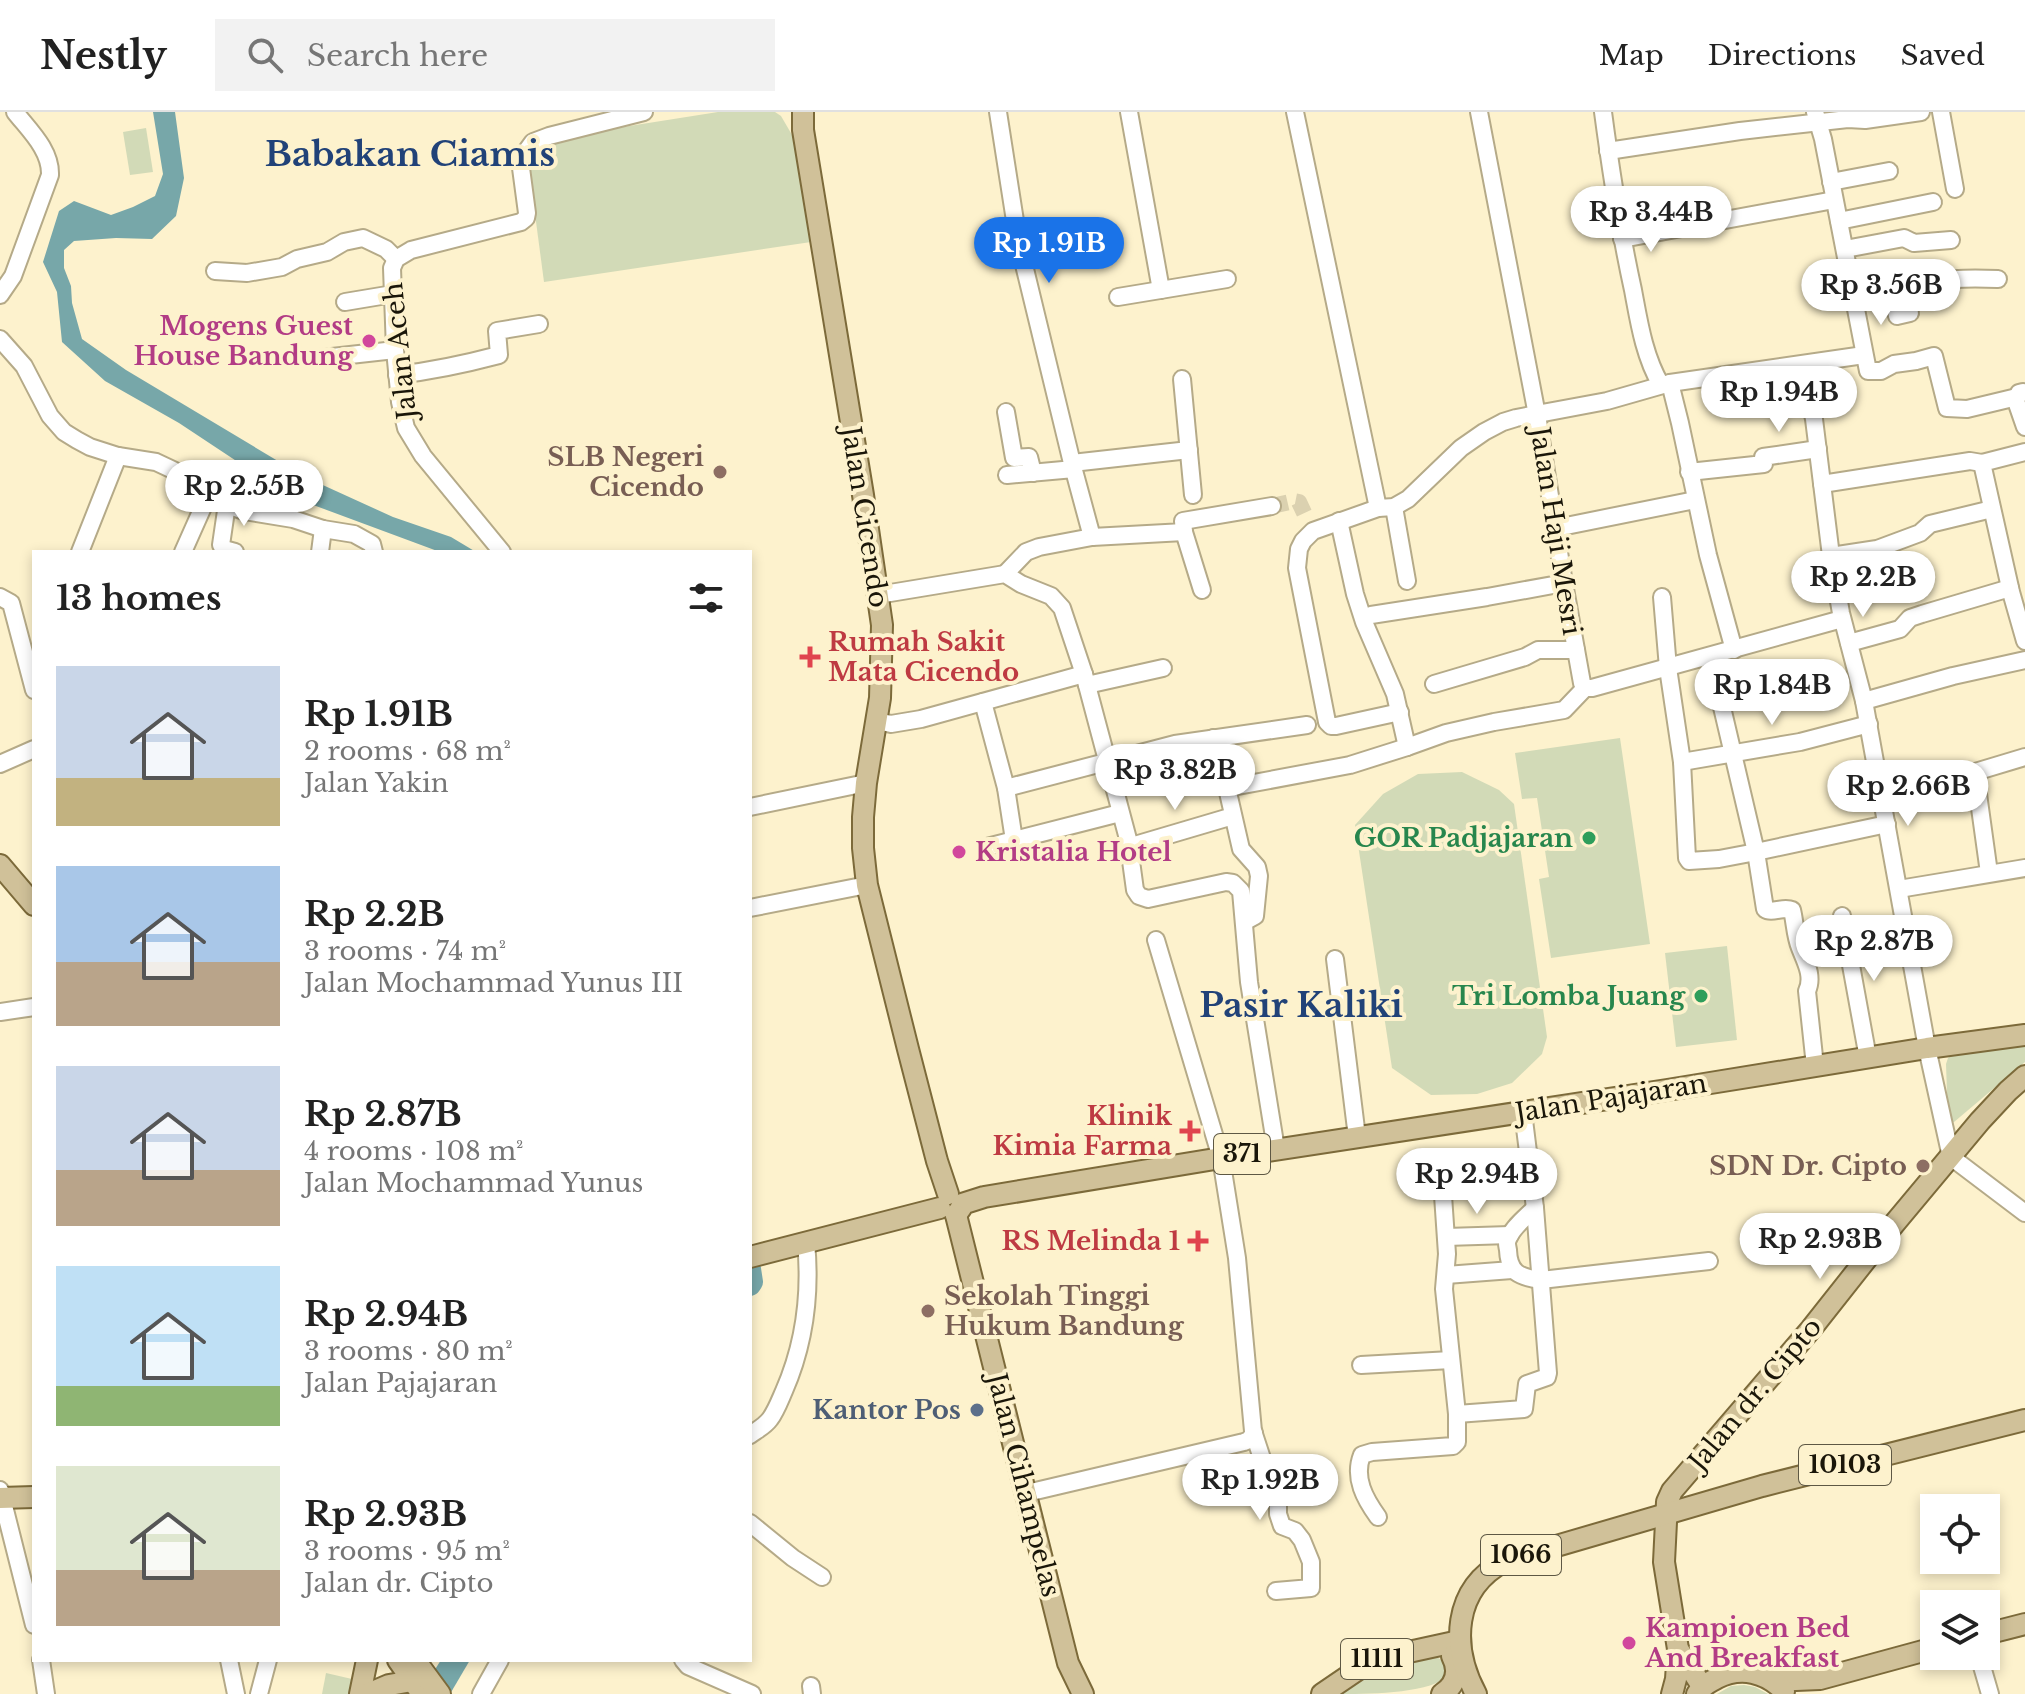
<!DOCTYPE html>
<meta charset="utf-8">
<style>
:root{--surface:#fff;--page:#f2f2f2;--text:#222;--muted:#767676;--line:#e0e0e0;--accent:#1a73e8}
body{margin:0;font-family:"Libre Baskerville",serif;background:var(--page);color:var(--text);height:100vh;display:flex;flex-direction:column;font-size:30px;white-space:nowrap}
*{box-sizing:border-box;margin:0}
p{font-size:26px;color:var(--muted)}
.icon{flex:none;width:44px;height:44px;fill:none;stroke:currentColor;stroke-width:2;stroke-linecap:round;stroke-linejoin:round}
.map{position:relative;flex:1;overflow:hidden}
.side{position:absolute;left:32px;top:438px;width:720px;height:1112px;display:flex;flex-direction:column;background:var(--surface);border-radius:0px;box-shadow:0 4px 12px #0003}
.side>*{flex:none}
.fabs{position:absolute;left:1920px;top:1382px;display:grid;gap:16px}
.fabs a{display:grid;place-items:center;width:80px;height:80px;border-radius:0px;background:var(--surface);box-shadow:0 4px 12px #0003;font-size:40px}
.price{position:absolute;translate:-50% -68px;padding:0 18px;border-radius:28px;background:#fff;color:#222;font-size:26px;line-height:52px;filter:drop-shadow(0 2px 4px #0008)}
.price::after{content:'';position:absolute;left:50%;top:48px;width:24px;height:18px;margin-left:-12px;background:inherit;clip-path:polygon(0 0,100% 0,50% 100%)}
.price.selected{background:var(--accent);color:#fff}
ul{padding:0;list-style:none}
li{display:flex;align-items:center;gap:24px;height:200px;padding:0 24px}
li span{display:grid;place-items:center;flex:none;width:224px;height:160px;border-radius:0px;color:#555}
li>.icon{margin-inline-start:auto}
span .icon{width:96px;height:96px;fill:#fffc;stroke-width:1}
li b{font-size:34px}
h2{display:flex;justify-content:space-between;align-items:center;height:96px;padding:0 24px;font-size:34px}
header{display:flex;align-items:center;gap:48px;box-sizing:border-box;height:112px;padding:0 40px;background:var(--surface);border-bottom:2px solid var(--line)}
header strong{font-size:38px}
nav{display:flex;gap:44px;margin-inline-start:auto;font-size:28px}
.search{width:560px;height:72px;background:var(--page);display:flex;align-items:center;gap:20px;box-sizing:border-box;padding:0 28px;border-radius:0px;color:var(--muted);font-size:30px}
.map>svg:first-child{display:block}
.green{fill:#d2dab7}
.water{fill:#77a7a9}
.lines{fill:none;stroke-linecap:round;stroke-linejoin:round}
.river{stroke:#77a7a9;stroke-width:22}
.minor-tunnel{stroke:#dbd1b0;stroke-width:16;stroke-dasharray:16 8;stroke-linecap:butt}
.minor-casing{stroke:#b5aa88;stroke-width:20}
.major-casing{stroke:#7c6a3a;stroke-width:24}
.minor{stroke:#fff;stroke-width:16}
.major{stroke:#d0c199;stroke-width:20}
.hotel-dot{fill:#d1479c;stroke:#fdf2cd;stroke-width:3}
.education-dot{fill:#8d6e63;stroke:#fdf2cd;stroke-width:3}
.health-dot{fill:#e0444e;stroke:#fdf2cd;stroke-width:3}
.leisure-dot{fill:#2e9e5b;stroke:#fdf2cd;stroke-width:3}
.service-dot{fill:#5c6f8a;stroke:#fdf2cd;stroke-width:3}
.labels{text-anchor:middle;stroke-width:8;stroke-linejoin:round;paint-order:stroke}
.shield{fill:#fdf2cd;stroke:#5e5844;stroke-width:2}
.shield-label{font-size:24px;font-weight:bold;fill:#1a1609}
.hotel-label{font-size:26px;font-weight:bold;fill:#b23c85;stroke:#fdf2cd;text-anchor:start}
.street-label{font-size:26px;fill:#1a1609;stroke:#fdf2cd}
.education-label{font-size:26px;font-weight:bold;fill:#785e54;stroke:#fdf2cd;text-anchor:end}
.health-label{font-size:26px;font-weight:bold;fill:#be3a42;stroke:#fdf2cd;text-anchor:end}
.leisure-label{font-size:26px;font-weight:bold;fill:#27864d;stroke:#fdf2cd;text-anchor:end}
.service-label{font-size:26px;font-weight:bold;fill:#4e5e75;stroke:#fdf2cd;text-anchor:end}
.district-label{font-size:34px;font-weight:bold;fill:#214278;stroke:#fdf2cd}
</style>
<header>
<strong>Nestly</strong>
<div class="search"><svg class="icon" aria-label="search" viewBox="0 0 24 24"><circle cx="10" cy="10" r="6"/><path d="M15 15l6 6"/></svg>Search here</div>
<nav><a>Map</a><a>Directions</a><a>Saved</a></nav>
</header>
<div class="map">
<svg width="2025" height="1582" viewBox="0 0 2025 1582">
<rect width="100%" height="100%" fill="#fdf2cd"/>
<!-- green -->
<g class="green">
<path d="M 718,0 L 775,0 L 781,4 L 795,28 L 811,130 L 544,170 L 528,49 L 532,35 L 547,27 Z"/>
<path d="M 146,16 L 153,60 L 130,63 L 123,20 Z"/>
<path d="M 1620,626 L 1650,832 L 1551,846 L 1539,767 L 1549,765 L 1537,686 L 1522,687 L 1515,641 Z"/>
<path d="M 1462,660 L 1499,678 L 1514,692 L 1547,925 L 1542,942 L 1512,971 L 1477,982 L 1431,983 L 1392,956 L 1355,713 L 1383,682 L 1418,662 Z"/>
<path d="M 1727,834 L 1737,928 L 1676,935 L 1665,841 Z"/>
<path d="M 2025,931 L 2025,950 L 1954,1010 L 1948,1009 L 1946,952 L 1948,946 L 1955,940 Z"/>
<path d="M 1433,1543 C 1444,1548 1447,1554 1445,1566 C 1425,1582 1365,1582 1336,1582 L 1356,1571 L 1371,1558 Z"/>
<path d="M 326,1561 L 352,1567 L 349,1582 L 322,1582 Z"/>
<path d="M 1744,1573 L 1755,1575 L 1768,1582 L 1717,1582 L 1731,1574 Z"/>
</g>
<!-- water -->
<g class="water">
<path d="M 153,0 L 175,0 L 184,66 L 176,104 L 152,127 L 116,126 L 74,129 L 64,138 L 64,156 L 71,174 L 72,191 L 82,227 L 126,258 L 303,364 L 393,405 L 451,425 L 476,440 L 440,440 L 289,384 L 179,311 L 105,269 L 62,230 L 57,180 L 43,150 L 59,99 L 74,89 L 111,103 L 133,95 L 155,84 L 163,62 Z"/>
<path d="M 441,1548 L 470,1548 L 450,1582 L 434,1559 Z"/>
</g>
<g class="lines">
<!-- river -->
<path class="river" d="M 750,1157 L 752,1170 L 750,1173"/>
<!-- minor-tunnel -->
<path class="minor-tunnel" d="M 1272,394 L 1294,389 L 1299,390 L 1306,405"/>
<defs>
<g id="minor">
<path d="M 998,0 L 1018,128 L 1072,351 L 1092,425"/>
<path d="M 1129,0 L 1161,178"/>
<path d="M 1295,0 L 1378,396"/>
<path d="M 1479,0 L 1537,303 L 1564,471 L 1582,571 L 1585,576"/>
<path d="M 1603,0 C 1611,60 1620,119 1633,178 C 1639,210 1644,244 1661,273"/>
<path d="M 1815,0 L 1823,27 L 1868,259 L 1881,259 L 1894,252 L 1916,249 L 1934,244 L 1947,296 L 1967,297 L 2017,285"/>
<path d="M 1941,0 L 1955,77"/>
<path d="M 1608,39 L 1740,19 L 1848,7 L 1865,8 L 1921,0"/>
<path d="M 1831,70 L 1889,59"/>
<path d="M 1839,109 L 1933,90"/>
<path d="M 1622,127 L 1834,88"/>
<path d="M 1845,137 L 1904,126 L 1914,131 L 1951,128"/>
<path d="M 215,159 L 247,161 L 282,155 L 297,147 L 327,140 L 344,130 L 363,126 L 386,137 L 396,147"/>
<path d="M 1893,177 L 1897,204 L 1910,201"/>
<path d="M 1852,181 C 1880,181 1906,173 1934,169 C 1955,166 1976,166 1998,167"/>
<path d="M 0,183 L 13,164 L 50,63 C 51,38 29,18 15,0"/>
<path d="M 1118,185 L 1227,167"/>
<path d="M 345,190 L 393,182"/>
<path d="M 0,227 L 24,254 L 50,304 L 64,320 L 77,328 L 90,335 L 118,344 L 156,350 L 173,358 L 207,386 L 244,399 L 293,407 L 323,417 L 354,422 L 372,432 L 374,440"/>
<path d="M 323,246 L 395,238"/>
<path d="M 1802,253 L 1814,307 L 1831,444 L 1841,501 L 1864,589 L 1927,936 L 1951,1045 L 2025,1101"/>
<path d="M 397,263 C 432,259 465,252 499,243 L 497,219 L 539,212"/>
<path d="M 1182,267 L 1193,383"/>
<path d="M 1670,271 L 1680,311 L 1708,443 L 1734,538"/>
<path d="M 2023,280 L 2019,281 L 2016,289 L 2025,315"/>
<path d="M 1006,300 L 1014,346 L 1029,345 L 1033,361"/>
<path d="M 2025,340 L 1982,351 L 2011,480 L 2025,529"/>
<path d="M 1072,351 L 1189,338"/>
<path d="M 1689,360 L 1764,352 L 1763,345 L 1818,337"/>
<path d="M 1007,363 L 1074,357"/>
<path d="M 1822,372 L 1970,349 L 1982,351"/>
<path d="M 227,392 L 221,433 L 224,437 L 235,440"/>
<path d="M 1394,395 L 1407,469"/>
<path d="M 1339,409 L 1355,482 L 1364,510 L 1395,582 L 1407,635 L 1446,621 L 1494,610 L 1564,598 L 1585,576"/>
<path d="M 1556,416 L 1695,388"/>
<path d="M 1184,420 L 1202,478"/>
<path d="M 80,440 L 118,344"/>
<path d="M 183,440 L 207,386"/>
<path d="M 320,440 L 323,417"/>
<path d="M 502,440 L 423,344 L 406,316 L 400,290 L 395,238 L 392,156 L 396,147 L 411,138 L 521,110 L 526,106 L 527,101 L 521,56 L 522,45 L 533,30 L 549,24 L 644,0"/>
<path d="M 1831,444 L 1877,437 L 1920,421 L 1930,412 L 1992,397"/>
<path d="M 1005,462 L 1026,440 L 1039,435 L 1092,425 L 1184,420 L 1183,409 L 1272,394"/>
<path d="M 878,483 L 1005,462 L 1021,472 L 1051,484 L 1062,496 L 1084,562 L 1128,727 L 1135,778 L 1139,784 L 1148,787 L 1226,770 L 1233,771 L 1241,779 L 1249,870 L 1276,1037"/>
<path d="M 0,485 L 11,491 L 34,578"/>
<path d="M 1662,485 L 1668,556 L 1682,650 L 1687,746 L 1689,749 L 1719,747 L 1756,740 L 1887,712"/>
<path d="M 1371,503 L 1487,485 L 1564,471"/>
<path d="M 1849,531 L 1900,517 L 1910,506 L 1922,502 L 2010,476"/>
<path d="M 1710,544 L 1756,740 L 1765,797 C 1772,802 1783,794 1792,798 C 1795,810 1795,824 1800,836 C 1805,849 1814,864 1807,879 L 1815,954"/>
<path d="M 1434,572 L 1525,545 L 1538,538 L 1576,538"/>
<path d="M 1087,573 L 1163,556"/>
<path d="M 1585,576 L 1592,576 L 1842,507"/>
<path d="M 1864,589 L 1953,564 L 2025,548"/>
<path d="M 983,590 L 1006,676 L 1014,728"/>
<path d="M 1400,600 L 1336,614 L 1331,614 L 1327,610 L 1297,456 L 1299,437 L 1303,429 L 1313,419 L 1378,396 L 1394,395 L 1408,387 L 1461,336 L 1484,320 L 1503,310 L 1516,306 L 1607,289 L 1670,271 L 1864,243"/>
<path d="M 877,609 L 891,612 L 921,607 L 1084,562"/>
<path d="M 1213,626 L 1222,670 L 1227,676 L 1350,653 L 1407,635"/>
<path d="M 1682,650 L 1800,630 L 1869,612"/>
<path d="M 0,652 L 34,637"/>
<path d="M 1975,660 L 1989,761"/>
<path d="M 1006,676 L 1175,632 L 1307,613"/>
<path d="M 1227,676 L 1241,737 L 1257,755 L 1259,764 L 1255,804 L 1244,810"/>
<path d="M 1882,679 L 1975,660 L 2025,645"/>
<path d="M 750,695 L 866,671"/>
<path d="M 987,735 L 1120,701"/>
<path d="M 1128,735 L 1233,704"/>
<path d="M 1899,777 L 2025,756"/>
<path d="M 750,796 L 867,773"/>
<path d="M 1842,804 L 1868,946"/>
<path d="M 1156,828 L 1221,1046 L 1237,1146 L 1253,1319 L 1272,1377 L 1278,1382 L 1278,1402 L 1282,1414 L 1295,1419 L 1302,1428 L 1311,1450 L 1311,1476 L 1276,1479"/>
<path d="M 1335,847 L 1357,1025"/>
<path d="M 0,900 L 34,895"/>
<path d="M 1441,1054 L 1447,1142 L 1444,1177 L 1457,1302 L 1524,1297 L 1527,1272 L 1547,1265 L 1548,1261 L 1535,1096 L 1523,1000"/>
<path d="M 1535,1096 C 1526,1105 1514,1114 1509,1125 C 1506,1131 1507,1132 1508,1138 C 1509,1161 1519,1165 1541,1168 L 1709,1149"/>
<path d="M 1446,1125 L 1510,1123"/>
<path d="M 1446,1163 L 1512,1158"/>
<path d="M 1361,1253 L 1451,1248"/>
<path d="M 750,1323 C 757,1318 765,1314 770,1307 C 776,1299 780,1288 784,1279 C 805,1231 811,1182 806,1130"/>
<path d="M 0,1378 L 34,1513"/>
<path d="M 1027,1381 L 1244,1330 L 1249,1328 L 1254,1321"/>
<path d="M 1378,1405 C 1365,1387 1353,1366 1362,1343 L 1372,1340 L 1453,1334 L 1457,1330 L 1457,1302"/>
<path d="M 750,1411 L 793,1446 L 822,1465"/>
<path d="M 1979,1544 L 1990,1582"/>
<path d="M 41,1548 L 46,1582"/>
<path d="M 229,1548 L 236,1582"/>
<path d="M 683,1548 L 688,1554 L 752,1582"/>
<path d="M 811,1574 L 812,1582"/>
<path d="M 259,1582 L 268,1548"/>
<path d="M 481,1582 L 500,1548"/>
</g>
<g id="major">
<path d="M 803,0 L 803,18 L 863,383 L 882,513 L 880,586 L 866,671 L 863,705 L 863,736 L 867,773 L 908,937 L 937,1049 L 948,1082"/>
<path d="M 0,753 L 34,793"/>
<path d="M 956,1103 L 961,1096 L 962,1092 L 984,1085 L 1221,1046 L 1667,978 L 1927,936 L 2025,923"/>
<path d="M 956,1103 L 1068,1551 L 1083,1582"/>
<path d="M 750,1145 L 940,1096"/>
<path d="M 0,1386 L 34,1385"/>
<path d="M 1986,1522 L 2025,1512"/>
<path d="M 398,1548 L 422,1582"/>
<path d="M 415,1548 L 440,1582"/>
<path d="M 1774,1569 L 1820,1567 L 1934,1536"/>
<path d="M 1702,1574 L 1678,1537 L 1664,1450 L 1667,1390 L 1672,1379 L 1811,1217 L 1894,1112 L 1980,1009 L 2008,979 L 2025,964"/>
<path d="M 360,1582 L 367,1548"/>
<path d="M 368,1582 L 389,1573 L 412,1569"/>
<path d="M 1322,1582 L 1372,1548 L 1459,1529"/>
<path d="M 1442,1582 C 1456,1573 1460,1559 1452,1544"/>
<path d="M 1476,1582 C 1451,1535 1452,1477 1505,1449 L 1762,1374 L 2025,1308"/>
<path d="M 1672,1582 L 1676,1567 L 1678,1537"/>
<path d="M 1697,1582 C 1702,1573 1709,1571 1717,1566 C 1741,1554 1766,1560 1784,1579"/>
</g>
</defs>
<!-- minor casing -->
<use href="#minor" class="minor-casing"/>
<!-- major casing -->
<use href="#major" class="major-casing"/>
<!-- minor -->
<use href="#minor" class="minor"/>
<!-- major -->
<use href="#major" class="major"/>
</g>
<!-- markers -->
<g class="hotel-dot">
<circle cx="369" cy="229" r="8"/>
<circle cx="959" cy="740" r="8"/>
<circle cx="1629" cy="1531" r="8"/>
</g>
<g class="education-dot">
<circle cx="720" cy="360" r="8"/>
<circle cx="1923" cy="1054" r="8"/>
<circle cx="928" cy="1199" r="8"/>
</g>
<g class="health-dot">
<path d="M806 533h8v8h8v8h-8v8h-8v-8h-8v-8h8z"/>
<path d="M1186 1007h8v8h8v8h-8v8h-8v-8h-8v-8h8z"/>
<path d="M1194 1117h8v8h8v8h-8v8h-8v-8h-8v-8h8z"/>
</g>
<g class="leisure-dot">
<circle cx="1589" cy="726" r="8"/>
<circle cx="1701" cy="884" r="8"/>
</g>
<circle class="service-dot" cx="977" cy="1298" r="8"/>
<g class="labels">
<!-- shield labels -->
<g class="shield">
<rect x="1214" y="1022" width="56" height="40" rx="6"/>
<rect x="1799" y="1333" width="92" height="40" rx="6"/>
<rect x="1481" y="1423" width="80" height="40" rx="6"/>
<rect x="1341" y="1527" width="72" height="40" rx="6"/>
</g>
<g class="shield-label">
<text x="1242" y="1050">371</text>
<text x="1845" y="1361">10103</text>
<text x="1521" y="1451">1066</text>
<text x="1377" y="1555">11111</text>
</g>
<!-- hotel labels -->
<g class="hotel-label">
<text x="353" y="223" text-anchor="end">Mogens Guest<tspan x="353" dy="30">House Bandung</tspan></text>
<text x="975" y="749">Kristalia Hotel</text>
<text x="1645" y="1525">Kampioen Bed<tspan x="1645" dy="30">And Breakfast</tspan></text>
</g>
<!-- street labels -->
<g class="street-label">
<text transform="translate(400 239) rotate(-96)" y="9">Jalan Aceh</text>
<text transform="translate(865 405) rotate(81)" y="9">Jalan Cicendo</text>
<text transform="translate(1556 419) rotate(81)" y="9">Jalan Haji Mesri</text>
<text transform="translate(1611 986) rotate(-9)" y="9">Jalan Pajajaran</text>
<text transform="translate(1755 1282) rotate(-50)" y="9">Jalan dr. Cipto</text>
<text transform="translate(1024 1373) rotate(76)" y="9">Jalan Cihampelas</text>
</g>
<!-- education labels -->
<g class="education-label">
<text x="704" y="354">SLB Negeri<tspan x="704" dy="30">Cicendo</tspan></text>
<text x="1907" y="1063">SDN Dr. Cipto</text>
<text x="944" y="1193" text-anchor="start">Sekolah Tinggi<tspan x="944" dy="30">Hukum Bandung</tspan></text>
</g>
<!-- health labels -->
<g class="health-label">
<text x="828" y="539" text-anchor="start">Rumah Sakit<tspan x="828" dy="30">Mata Cicendo</tspan></text>
<text x="1172" y="1013">Klinik<tspan x="1172" dy="30">Kimia Farma</tspan></text>
<text x="1180" y="1138">RS Melinda 1</text>
</g>
<!-- leisure labels -->
<g class="leisure-label">
<text x="1573" y="735">GOR Padjajaran</text>
<text x="1685" y="893">Tri Lomba Juang</text>
</g>
<!-- service labels -->
<g class="service-label">
<text x="961" y="1307">Kantor Pos</text>
</g>
<!-- district labels -->
<g class="district-label">
<text x="410" y="54">Babakan Ciamis</text>
<text x="1301" y="905">Pasir Kaliki</text>
</g>
</g>
</svg>
<div class="fabs">
<a><svg class="icon" aria-label="locate" viewBox="0 0 24 24"><circle cx="12" cy="12" r="6"/><path d="M12 2v4M12 18v4M2 12h4M18 12h4"/></svg></a>
<a><svg class="icon" aria-label="layers" viewBox="0 0 24 24"><path d="M12 4l9 5-9 5-9-5zM3 14l9 5 9-5"/></svg></a>
</div>
<b class="price" style="left:1651px;top:142px">Rp 3.44B</b>
<b class="price selected" style="left:1049px;top:173px">Rp 1.91B</b>
<b class="price" style="left:1881px;top:215px">Rp 3.56B</b>
<b class="price" style="left:1779px;top:322px">Rp 1.94B</b>
<b class="price" style="left:244px;top:416px">Rp 2.55B</b>
<b class="price" style="left:1863px;top:507px">Rp 2.2B</b>
<b class="price" style="left:1772px;top:615px">Rp 1.84B</b>
<b class="price" style="left:1175px;top:700px">Rp 3.82B</b>
<b class="price" style="left:1908px;top:716px">Rp 2.66B</b>
<b class="price" style="left:1874px;top:871px">Rp 2.87B</b>
<b class="price" style="left:1477px;top:1104px">Rp 2.94B</b>
<b class="price" style="left:1820px;top:1169px">Rp 2.93B</b>
<b class="price" style="left:1260px;top:1410px">Rp 1.92B</b>
<section class="side">
<h2>13 homes<svg class="icon" aria-label="filters" viewBox="0 0 24 24"><path d="M4 7h16M4 17h16"/><circle cx="9" cy="7" r="2"/><circle cx="15" cy="17" r="2"/></svg></h2>
<ul>
<li><span style="background:linear-gradient(#c9d6e8 70%,#c2b280 0)"><svg class="icon" aria-label="home" viewBox="0 0 24 24"><path d="M3 11l9-7 9 7M6 9v11h12V9"/></svg></span><div><b>Rp 1.91B</b><p>2 rooms · 68 m²</p><p>Jalan Yakin</p></div></li>
<li><span style="background:linear-gradient(#a9c7e8 60%,#b9a48a 0)"><svg class="icon" aria-label="home" viewBox="0 0 24 24"><path d="M3 11l9-7 9 7M6 9v11h12V9"/></svg></span><div><b>Rp 2.2B</b><p>3 rooms · 74 m²</p><p>Jalan Mochammad Yunus III</p></div></li>
<li><span style="background:linear-gradient(#c9d6e8 65%,#b9a48a 0)"><svg class="icon" aria-label="home" viewBox="0 0 24 24"><path d="M3 11l9-7 9 7M6 9v11h12V9"/></svg></span><div><b>Rp 2.87B</b><p>4 rooms · 108 m²</p><p>Jalan Mochammad Yunus</p></div></li>
<li><span style="background:linear-gradient(#bfe0f5 75%,#8fb573 0)"><svg class="icon" aria-label="home" viewBox="0 0 24 24"><path d="M3 11l9-7 9 7M6 9v11h12V9"/></svg></span><div><b>Rp 2.94B</b><p>3 rooms · 80 m²</p><p>Jalan Pajajaran</p></div></li>
<li><span style="background:linear-gradient(#dfe7d0 65%,#b9a48a 0)"><svg class="icon" aria-label="home" viewBox="0 0 24 24"><path d="M3 11l9-7 9 7M6 9v11h12V9"/></svg></span><div><b>Rp 2.93B</b><p>3 rooms · 95 m²</p><p>Jalan dr. Cipto</p></div></li>
</ul>
</section>
</div>
